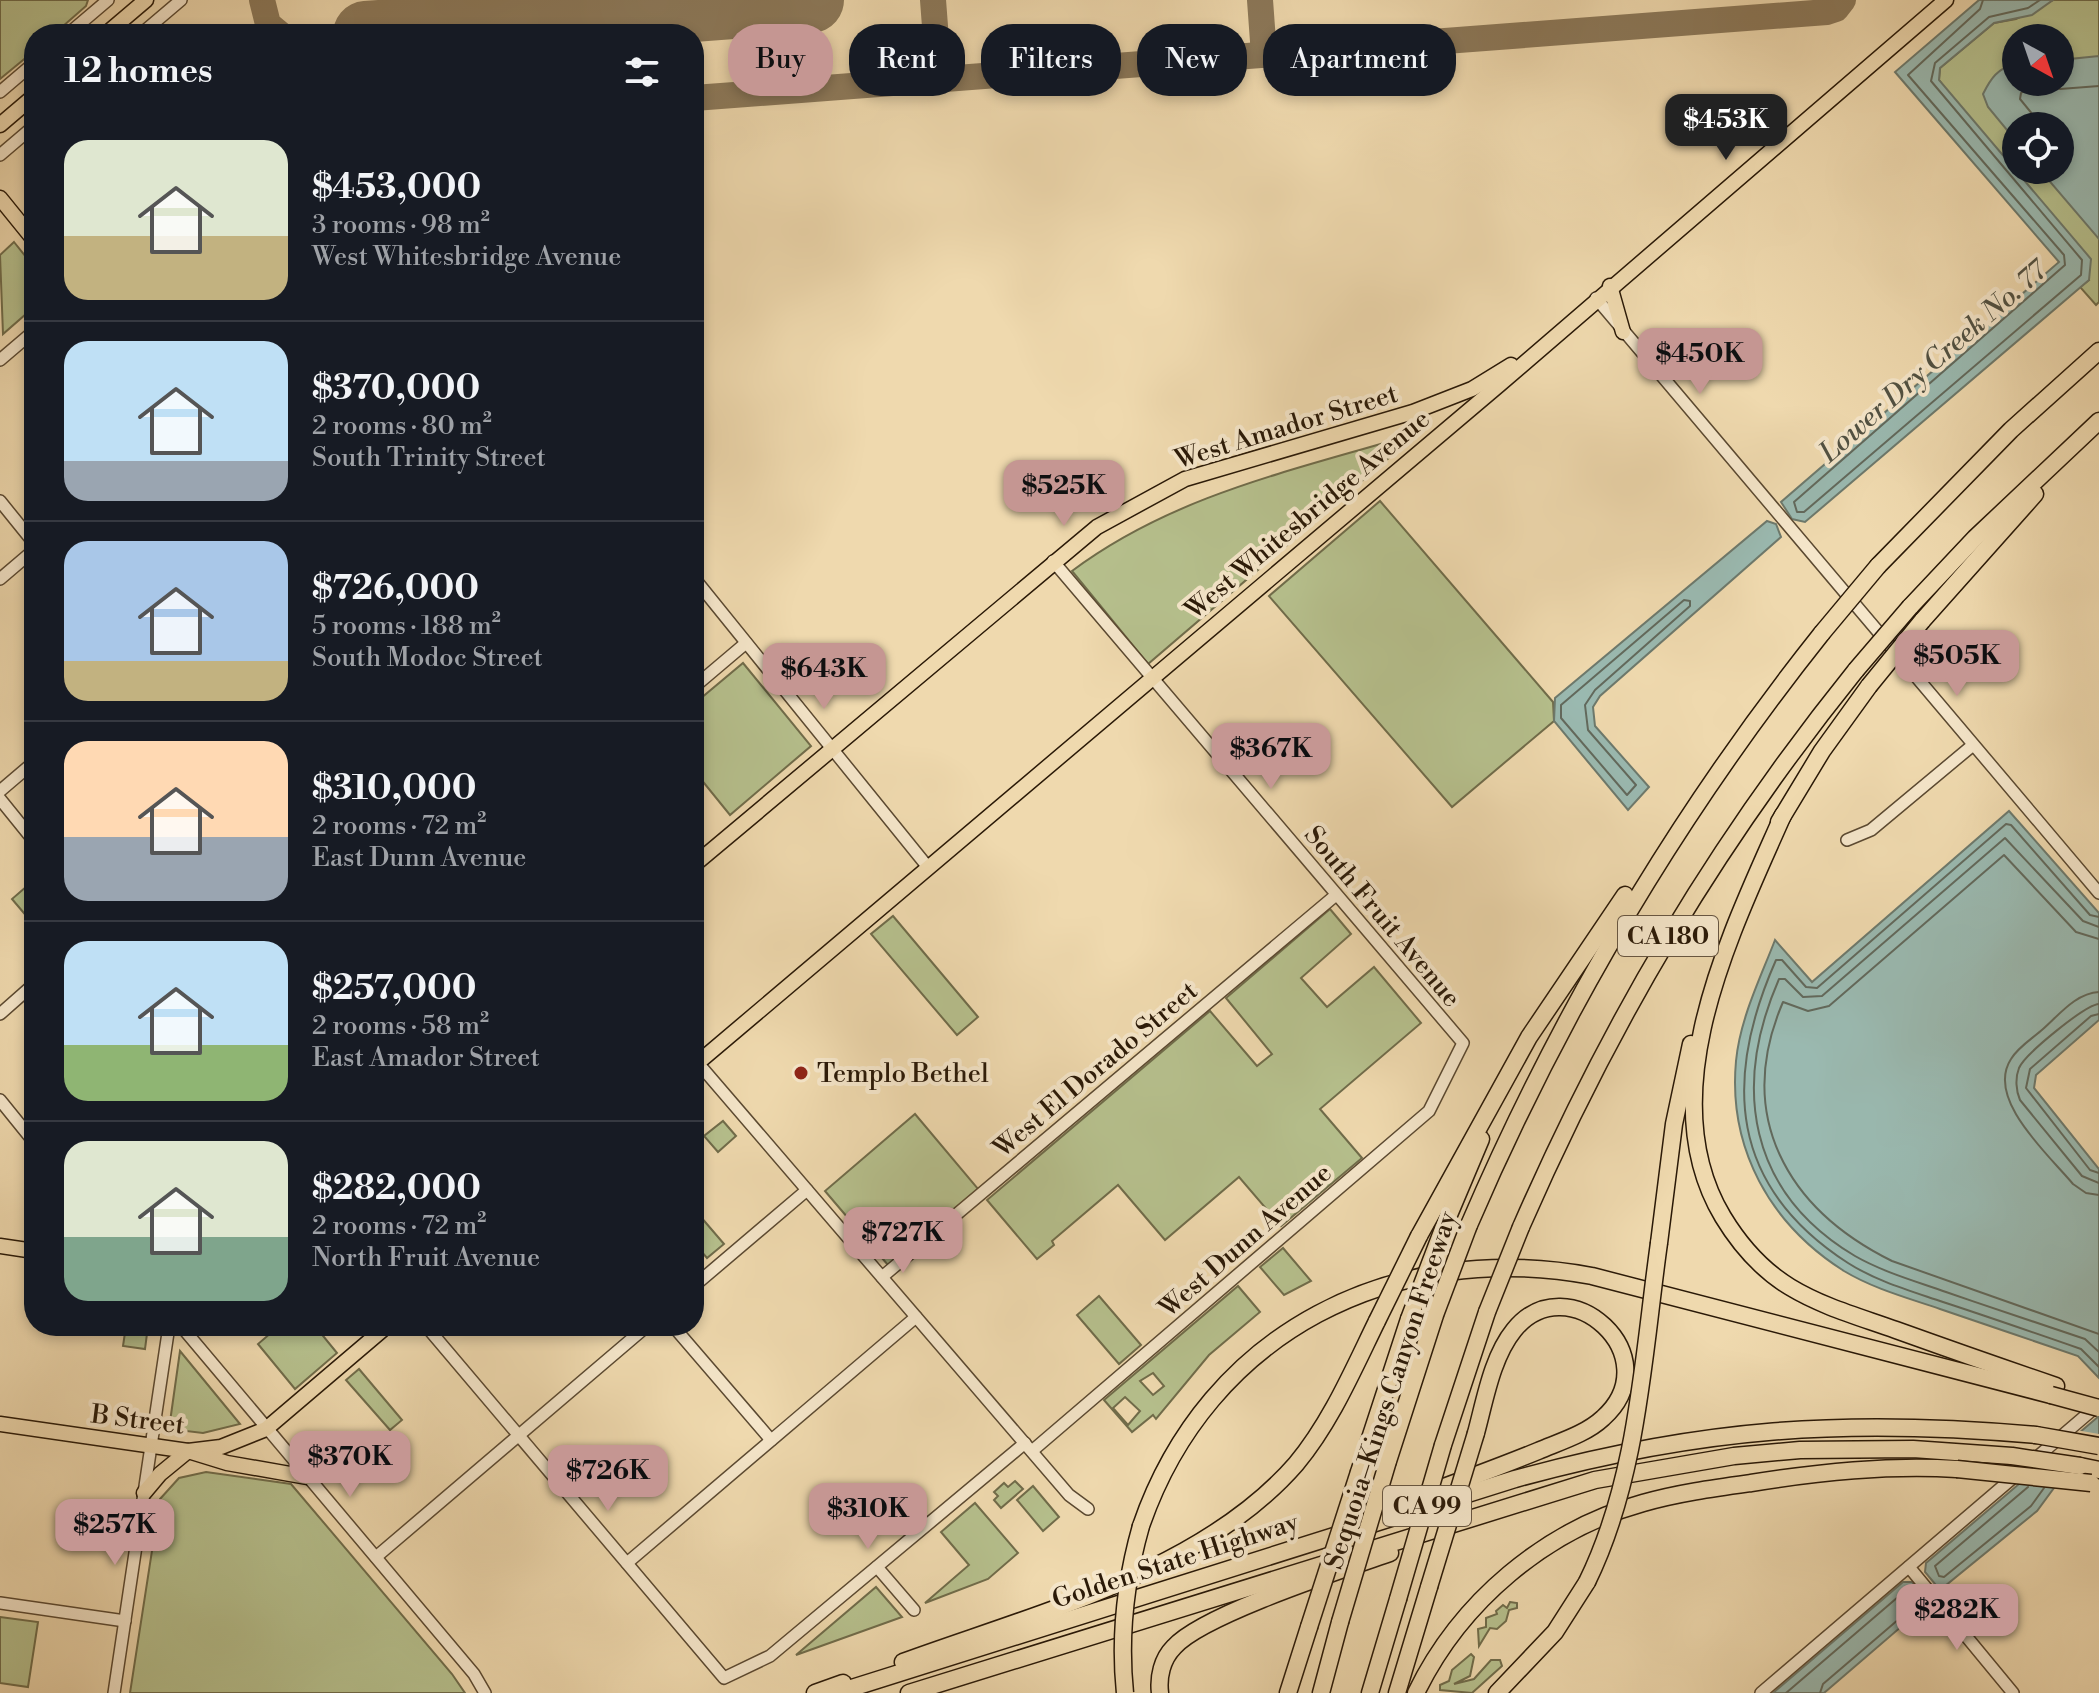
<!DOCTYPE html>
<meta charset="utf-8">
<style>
:root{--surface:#171b24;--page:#242831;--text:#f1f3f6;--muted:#9ea1a6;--line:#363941;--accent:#c59692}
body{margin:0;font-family:"Libre Bodoni",serif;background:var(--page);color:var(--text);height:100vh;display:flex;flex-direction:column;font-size:30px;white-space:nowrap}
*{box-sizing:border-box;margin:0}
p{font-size:26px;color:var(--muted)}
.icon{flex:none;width:44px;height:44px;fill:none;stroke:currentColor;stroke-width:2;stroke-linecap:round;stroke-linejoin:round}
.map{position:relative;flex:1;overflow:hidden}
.side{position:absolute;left:24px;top:24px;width:680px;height:1312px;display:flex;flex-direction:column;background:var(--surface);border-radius:32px;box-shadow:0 4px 12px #0003}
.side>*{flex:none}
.hud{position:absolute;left:728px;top:24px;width:760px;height:72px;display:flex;gap:16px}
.needle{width:52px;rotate:140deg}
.buttons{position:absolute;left:2002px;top:24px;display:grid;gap:16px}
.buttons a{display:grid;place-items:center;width:72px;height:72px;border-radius:50%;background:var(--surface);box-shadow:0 4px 12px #0003;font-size:40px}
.price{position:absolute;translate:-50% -68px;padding:0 18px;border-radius:16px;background:var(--accent);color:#111;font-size:26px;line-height:52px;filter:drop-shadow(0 2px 4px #0008)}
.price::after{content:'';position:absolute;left:50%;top:48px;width:24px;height:18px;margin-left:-12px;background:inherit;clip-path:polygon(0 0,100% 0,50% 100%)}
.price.selected{background:#222;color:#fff}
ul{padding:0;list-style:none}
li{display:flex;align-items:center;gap:24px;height:200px;padding:0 40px}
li+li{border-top:2px solid var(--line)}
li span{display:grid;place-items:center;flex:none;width:224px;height:160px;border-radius:24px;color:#555}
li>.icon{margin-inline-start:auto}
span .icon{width:96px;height:96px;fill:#fffc;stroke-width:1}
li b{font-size:34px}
h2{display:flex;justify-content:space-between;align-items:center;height:96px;padding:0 40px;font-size:34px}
.pill{padding:0 28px;border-radius:32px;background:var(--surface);box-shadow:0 4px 12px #0003;font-size:28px;line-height:72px}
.pill.selected{background:var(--accent);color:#111}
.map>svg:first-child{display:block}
.green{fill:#b6c08d;stroke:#706c4a;stroke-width:2;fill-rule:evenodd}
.water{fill:#9ab9b0;stroke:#6d796c;stroke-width:2}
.pier{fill:#efd9ae}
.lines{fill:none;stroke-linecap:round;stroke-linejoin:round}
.shore{stroke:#62695c;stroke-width:2}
.taxiway{stroke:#8c795a;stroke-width:26}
.runway{stroke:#8c795a;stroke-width:66}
.minor-casing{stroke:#5b4931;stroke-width:14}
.major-casing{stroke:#2a1907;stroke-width:17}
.highway-casing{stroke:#2a1907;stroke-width:19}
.minor{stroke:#f5e6ca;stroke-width:11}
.major{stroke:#efd9ae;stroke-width:14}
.highway{stroke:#efd9ae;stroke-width:16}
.highway-bridge-casing{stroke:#2a1907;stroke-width:19;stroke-linecap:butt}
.highway-bridge{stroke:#efd9ae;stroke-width:16}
.poi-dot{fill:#8f2418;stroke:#f5e6ca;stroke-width:3}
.labels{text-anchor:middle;stroke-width:8;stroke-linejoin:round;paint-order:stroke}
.shield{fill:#f5e6ca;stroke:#675642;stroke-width:2}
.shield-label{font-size:24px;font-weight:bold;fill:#2a1907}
.street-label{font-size:26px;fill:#2a1907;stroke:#f5e6ca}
.poi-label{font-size:26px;fill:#2a1907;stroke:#f5e6ca;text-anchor:start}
.water-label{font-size:28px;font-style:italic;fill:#515142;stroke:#f5e6ca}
</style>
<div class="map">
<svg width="2099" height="1693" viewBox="0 0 2099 1693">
<rect width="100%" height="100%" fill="#efd9ae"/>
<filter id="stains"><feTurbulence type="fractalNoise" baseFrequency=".0025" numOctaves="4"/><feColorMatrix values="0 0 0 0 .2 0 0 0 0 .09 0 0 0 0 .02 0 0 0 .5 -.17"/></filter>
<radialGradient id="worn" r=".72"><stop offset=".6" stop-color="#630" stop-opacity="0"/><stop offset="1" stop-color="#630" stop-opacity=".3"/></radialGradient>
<!-- green -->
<g class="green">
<path d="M 0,0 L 88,0 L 86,6 L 54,34 L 34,34 L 34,51 L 0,79 Z"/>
<path d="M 2053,0 L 2099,0 L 2099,302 L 2096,305 L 2080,287 L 2089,280 L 1939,80 L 1940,68 L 1994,23 L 2016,19 ZM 2016,38 L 2060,38 L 2060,82 L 2016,82 ZM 2016,126 L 2060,126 L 2060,170 L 2016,170 Z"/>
<path d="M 14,242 L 34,267 L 34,307 L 3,334 L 0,255 Z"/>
<path d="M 1418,433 L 1148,664 L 1072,571 C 1175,494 1296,470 1418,433 Z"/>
<path d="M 1380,501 L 1553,702 L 1554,721 L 1452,807 L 1269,596 Z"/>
<path d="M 743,663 L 811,746 L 730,815 L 700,778 L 694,783 L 694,704 Z"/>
<path d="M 34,880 L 34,925 L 12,899 Z"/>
<path d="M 1330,909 L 1351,934 L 1301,978 L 1327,1007 L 1374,967 L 1421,1023 L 1320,1109 L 1362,1158 L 1281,1226 L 1239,1177 L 1165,1240 L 1118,1185 L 1052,1241 L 1054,1245 L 1037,1259 L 987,1200 L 1210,1011 L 1257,1066 L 1272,1054 L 1226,998 Z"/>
<path d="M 893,916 L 978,1017 L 957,1035 L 871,934 Z"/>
<path d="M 915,1114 L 979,1190 L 888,1265 L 825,1191 Z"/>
<path d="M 723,1121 L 736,1136 L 718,1152 L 704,1136 Z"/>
<path d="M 694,1209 L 724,1244 L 707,1258 L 694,1243 Z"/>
<path d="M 1283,1248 L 1311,1281 L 1284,1295 L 1260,1267 Z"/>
<path d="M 1238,1286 L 1260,1312 L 1209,1355 L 1156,1419 L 1153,1415 L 1132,1432 L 1104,1400 ZM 1153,1373 L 1164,1386 L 1153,1395 L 1140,1381 ZM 1125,1397 L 1140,1411 L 1128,1425 L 1113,1408 Z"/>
<path d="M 1099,1296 L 1141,1345 L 1119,1364 L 1077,1315 Z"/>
<path d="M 126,1326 L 148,1326 L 145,1349 L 123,1346 Z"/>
<path d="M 279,1326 L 315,1326 L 337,1353 L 295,1389 L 258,1344 Z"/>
<path d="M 180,1351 L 240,1424 L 203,1433 L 169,1429 Z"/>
<path d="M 359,1369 L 402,1420 L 390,1430 L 346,1380 Z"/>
<path d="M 206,1472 L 291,1484 L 452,1674 L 465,1693 L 130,1693 L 160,1499 L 179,1478 Z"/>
<path d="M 1015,1481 L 1023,1489 L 1001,1508 L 994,1500 L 998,1496 L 994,1492 L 1004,1483 L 1008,1487 Z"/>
<path d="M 1033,1486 L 1059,1517 L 1043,1531 L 1017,1500 Z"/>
<path d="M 975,1503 L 1018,1553 L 988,1579 L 925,1603 L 969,1565 L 941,1532 Z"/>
<path d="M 876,1587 L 902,1617 L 796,1655 Z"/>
<path d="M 1510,1602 L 1517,1603 L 1517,1608 L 1509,1610 L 1506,1621 L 1497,1629 L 1490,1628 L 1479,1646 L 1478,1629 L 1486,1627 L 1486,1618 L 1497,1614 L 1496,1611 L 1503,1605 L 1507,1608 Z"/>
<path d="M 0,1617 L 38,1622 L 28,1687 L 0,1683 Z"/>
<path d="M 1471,1654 L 1474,1657 L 1470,1676 L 1454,1684 L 1474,1679 L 1491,1660 L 1500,1660 L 1502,1666 L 1472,1693 L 1440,1690 L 1440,1685 L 1449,1681 L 1452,1670 Z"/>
</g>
<!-- water -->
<g class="water">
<path d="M 1979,0 L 2053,0 L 2032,15 L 1994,23 L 1940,68 L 1939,80 L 2091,259 L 2089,280 L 1805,522 L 1792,519 L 1781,502 L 2059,262 L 1895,72 Z"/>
<path d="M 2099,56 L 2099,239 L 2040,170 L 2060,170 L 2060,126 L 2016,126 L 2016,141 L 1988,107 L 1983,94 C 1991,78 1997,69 2016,63 L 2016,82 L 2060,82 L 2060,60 Z"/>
<path d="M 1767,521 L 1776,524 L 1781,537 L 1600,696 L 1593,707 L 1595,726 L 1649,787 L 1628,810 L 1554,721 L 1555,698 Z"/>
<path d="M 2009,811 L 2099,913 L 2099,1020 L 2036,1075 L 2034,1088 L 2099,1169 L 2099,1378 L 2078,1356 C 2032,1340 1986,1325 1940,1309 C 1908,1298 1874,1289 1844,1271 C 1770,1224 1728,1149 1736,1061 C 1740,1019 1760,979 1775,940 L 1812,982 Z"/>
<path d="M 2099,1416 L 2099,1448 L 2054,1488 L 2037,1511 L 1940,1590 L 1925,1572 L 1926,1563 Z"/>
<path d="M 1903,1582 L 1912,1582 L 1919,1589 L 1923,1608 L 1824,1693 L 1773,1693 Z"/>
</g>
<!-- pier -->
<path class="pier" d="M 2076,1430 L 2099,1434 L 2099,1454 L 2062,1486 L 2016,1481 Z"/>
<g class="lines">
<!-- shore -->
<g class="shore">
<path d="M 1983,0 L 1980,9 L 1908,75 L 2064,255 L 2065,265 L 1794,502 L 1797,512 L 1804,512 L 2081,275 L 2082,260 L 1931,81 L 1935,63 L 1989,17 L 2028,8 L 2040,0"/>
<path d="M 2042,126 L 2020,99 L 2021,93 L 2040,82 L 2060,89 L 2099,86"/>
<path d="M 1684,600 L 1690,601 L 1690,606 L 1595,690 L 1585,705 L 1588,730 L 1636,785 L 1627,795 L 1561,718 L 1561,705 Z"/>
<path d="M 2099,917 L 2090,915 L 2011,825 L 2006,824 L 1817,988 L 1806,987 L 1782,960 L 1776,960 C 1723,1080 1729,1186 1848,1263 C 1876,1281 1911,1291 1943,1302 C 1989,1317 2035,1333 2081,1349 L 2099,1367"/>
<path d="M 2099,927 L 2083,921 L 2005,838 L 1822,996 L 1803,997 L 1785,979 L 1779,979 C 1732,1087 1748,1192 1855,1256 C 1883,1272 1915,1281 1946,1292 C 1992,1308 2038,1323 2085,1339 L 2099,1352"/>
<path d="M 2099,939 L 2076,932 L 2004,855 L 1829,1006 L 1808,1011 L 1783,1002 C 1734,1116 1787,1209 1892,1261 L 2099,1334"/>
<path d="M 2099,992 C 2076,993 2059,1015 2043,1029 C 2033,1038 2018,1047 2011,1059 C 1985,1099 2049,1155 2073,1184 L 2086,1193 L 2099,1195"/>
<path d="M 2099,1004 C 2085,1005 2025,1054 2019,1068 C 2015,1078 2016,1091 2020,1100 L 2082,1176 L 2099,1183"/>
<path d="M 2099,1014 L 2091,1016 L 2030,1069 L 2026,1088 L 2090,1170 L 2099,1173"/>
<path d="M 2028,1487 L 1935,1566 L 1939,1576 L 1944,1577 L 2031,1506 L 2044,1488"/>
<path d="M 1786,1693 L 1905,1591 L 1910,1591 L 1913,1607 L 1823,1684 L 1820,1693"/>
</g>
<!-- taxiway -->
<g class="taxiway">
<path d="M 262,0 L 268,24 L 280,34"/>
<path d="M 710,0 L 724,6"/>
<path d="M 933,0 L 939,79"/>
<path d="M 1260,0 L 1264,55"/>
<path d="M 682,10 L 684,34"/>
<path d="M 694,98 L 1827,12 L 1836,9 L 1843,0"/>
</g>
<!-- runway -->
<path class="runway" d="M 366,34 L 811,0"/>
<defs>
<g id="minor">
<path d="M 68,34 L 108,0"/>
<path d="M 141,34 L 181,0"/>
<path d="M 0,92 L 34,63"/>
<path d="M 0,155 L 34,126"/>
<path d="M 1596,298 L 2099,893"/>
<path d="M 0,360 L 34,331"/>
<path d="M 0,501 L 34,543"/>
<path d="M 694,578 L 927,866"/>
<path d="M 0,579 L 34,550"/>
<path d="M 694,687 L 746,643"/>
<path d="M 0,791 L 34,762"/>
<path d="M 0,799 L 34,841"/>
<path d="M 1847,840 L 1871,830 L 1973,745"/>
<path d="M 0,1014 L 34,984"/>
<path d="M 698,1063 L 1069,1495 L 1088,1509"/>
<path d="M 0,1100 L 34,1142"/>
<path d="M 882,1277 L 1336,895"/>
<path d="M 694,1286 L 807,1190"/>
<path d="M 181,1326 L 474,1674 L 485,1693"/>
<path d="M 426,1326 L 724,1678 L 770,1656 L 1025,1443"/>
<path d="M 673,1326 L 771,1440"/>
<path d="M 1032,1451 L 1429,1111 L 1463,1043 L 1053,561"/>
<path d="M 376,1557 L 647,1326"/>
<path d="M 627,1563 L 916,1317"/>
<path d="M 877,1567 L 914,1610"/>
<path d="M 1909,1567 L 2013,1693"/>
<path d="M 0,1603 L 125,1621"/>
<path d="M 114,1693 L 169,1326"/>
<path d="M 1761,1693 L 2098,1405"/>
</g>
<g id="major">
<path d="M 106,34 L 146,0"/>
<path d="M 0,125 L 34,96"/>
<path d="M 0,198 L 34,240"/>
<path d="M 1610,286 L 1623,332"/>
<path d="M 694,865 L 1097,527 L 1185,479 L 1413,412 L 1472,389 L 1511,365"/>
<path d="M 694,1066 L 1499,385 L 1946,0"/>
<path d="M 0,1246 L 34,1251"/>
<path d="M 0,1424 L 188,1451 L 221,1447 L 266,1429 L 387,1326"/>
<path d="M 144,1493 L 160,1474 L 188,1451 L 227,1463 L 307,1477"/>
</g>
<g id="highway">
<path d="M 1878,566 L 2011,430 L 2099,351"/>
<path d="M 1910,607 L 1975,538 L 2099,421"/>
<path d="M 1922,621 L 2035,494"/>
<path d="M 1783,815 C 1732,931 1649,1094 1723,1217 C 1740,1245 1762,1270 1790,1287 C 1823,1307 1860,1317 1896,1330 C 1949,1349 2003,1368 2056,1386"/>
<path d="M 1779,822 L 1822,751 L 1869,686"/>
<path d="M 1469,1225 C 1561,1011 1677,815 1822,633"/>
<path d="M 1521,1227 C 1611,1021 1715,845 1856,670"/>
<path d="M 1443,1229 L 1481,1139"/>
<path d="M 1419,1236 L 1529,1037 L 1625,895"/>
<path d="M 1659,1243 L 1674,1124 L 1691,1044"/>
<path d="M 1443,1445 L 1487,1312"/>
<path d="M 1388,1461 L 1435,1315"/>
<path d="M 2080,1466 L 2099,1470"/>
<path d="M 1359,1472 L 1409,1319"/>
<path d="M 1389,1507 C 1439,1489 1489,1471 1538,1451 C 1559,1442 1586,1434 1603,1418 C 1671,1357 1568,1263 1514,1330 C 1492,1357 1485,1400 1476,1433"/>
<path d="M 1141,1526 C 1208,1331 1395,1239 1592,1276 L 2051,1395"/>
<path d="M 903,1662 C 1034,1614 1202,1572 1296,1464 C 1331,1422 1353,1370 1377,1321"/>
<path d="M 815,1693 L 843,1683"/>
<path d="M 836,1693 L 1515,1479 C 1700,1428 1845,1418 2036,1435"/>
<path d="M 909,1693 L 1595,1480 L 1734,1456 L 1800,1450 L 1913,1449 L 2012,1456"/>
<path d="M 1160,1693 C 1158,1677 1162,1659 1174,1647 C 1202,1615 1344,1569 1390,1553"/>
<path d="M 1288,1693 L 1309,1627"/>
<path d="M 1321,1693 L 1340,1622"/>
<path d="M 1370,1693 L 1398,1599"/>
<path d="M 1397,1693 L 1429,1587"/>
<path d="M 1416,1693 C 1460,1602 1545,1530 1643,1503 C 1678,1493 1715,1488 1751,1483 C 1820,1472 1887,1465 1957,1469"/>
<path d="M 1497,1693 L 1555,1632 L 1587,1582"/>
</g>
</defs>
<!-- minor casing -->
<use href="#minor" class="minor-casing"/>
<!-- major casing -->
<use href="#major" class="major-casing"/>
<!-- highway casing -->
<use href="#highway" class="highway-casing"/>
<!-- minor -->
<use href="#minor" class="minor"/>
<!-- major -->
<use href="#major" class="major"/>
<!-- highway -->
<use href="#highway" class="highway"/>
<defs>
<g id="highway-bridge">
<path d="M 1822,633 L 1878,566"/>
<path d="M 1856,670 L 1910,607"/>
<path d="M 1869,686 L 1922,621"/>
<path d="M 1487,1312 L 1521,1227"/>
<path d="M 1435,1315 L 1469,1225"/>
<path d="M 1409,1319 L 1443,1229"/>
<path d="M 1377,1321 L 1419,1236"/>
<path d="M 2051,1395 L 2099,1408"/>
<path d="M 2036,1435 L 2099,1446"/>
<path d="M 2012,1456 L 2080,1466"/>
<path d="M 1957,1469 L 2091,1483"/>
<path d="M 1587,1582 C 1638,1478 1643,1357 1659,1243"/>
<path d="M 1429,1587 L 1476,1433"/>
<path d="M 1398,1599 L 1443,1445"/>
<path d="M 1340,1622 L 1388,1461"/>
<path d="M 1309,1627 L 1359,1472"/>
<path d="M 1125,1693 C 1119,1635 1125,1582 1141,1526"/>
</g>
</defs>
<!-- highway-bridge casing -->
<use href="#highway-bridge" class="highway-bridge-casing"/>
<!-- highway-bridge -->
<use href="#highway-bridge" class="highway-bridge"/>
</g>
<!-- markers -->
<circle class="poi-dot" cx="801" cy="1073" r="8"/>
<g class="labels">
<!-- shield labels -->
<g class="shield">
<rect x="1618" y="916" width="100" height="40" rx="6"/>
<rect x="1383" y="1486" width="88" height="40" rx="6"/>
</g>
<g class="shield-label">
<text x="1668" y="944">CA 180</text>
<text x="1427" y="1514">CA 99</text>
</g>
<!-- street labels -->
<g class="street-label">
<text transform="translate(1286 426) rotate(-17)" y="9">West Amador Street</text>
<text transform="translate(1307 514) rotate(-40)" y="9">West Whitesbridge Avenue</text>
<text transform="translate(1383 916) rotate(50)" y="9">South Fruit Avenue</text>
<text transform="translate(1095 1069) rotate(-40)" y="9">West El Dorado Street</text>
<text transform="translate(1245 1240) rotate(-41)" y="9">West Dunn Avenue</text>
<text transform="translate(1390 1390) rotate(-72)" y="9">Sequoia–Kings Canyon Freeway</text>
<text transform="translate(138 1419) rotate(7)" y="9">B Street</text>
<text transform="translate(1175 1560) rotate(-18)" y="9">Golden State Highway</text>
</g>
<!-- poi labels -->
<g class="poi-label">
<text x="817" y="1082">Templo Bethel</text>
</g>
<!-- water labels -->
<g class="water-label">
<text transform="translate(1932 361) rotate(-41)" y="10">Lower Dry Creek No. 77</text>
</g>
</g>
<rect width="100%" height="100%" filter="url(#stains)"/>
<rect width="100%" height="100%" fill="url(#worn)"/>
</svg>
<div class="buttons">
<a><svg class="needle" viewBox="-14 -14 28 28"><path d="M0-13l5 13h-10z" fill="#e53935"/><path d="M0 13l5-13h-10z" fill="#9ea1a6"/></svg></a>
<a><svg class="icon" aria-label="locate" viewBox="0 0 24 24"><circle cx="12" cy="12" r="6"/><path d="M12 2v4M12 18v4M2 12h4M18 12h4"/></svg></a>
</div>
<b class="price selected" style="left:1726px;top:162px">$453K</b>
<b class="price" style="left:1700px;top:396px">$450K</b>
<b class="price" style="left:1064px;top:528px">$525K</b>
<b class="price" style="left:1957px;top:698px">$505K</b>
<b class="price" style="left:824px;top:711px">$643K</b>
<b class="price" style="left:1271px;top:791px">$367K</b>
<b class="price" style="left:903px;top:1275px">$727K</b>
<b class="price" style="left:350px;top:1499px">$370K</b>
<b class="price" style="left:608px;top:1513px">$726K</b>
<b class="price" style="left:868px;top:1551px">$310K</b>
<b class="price" style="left:115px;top:1567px">$257K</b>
<b class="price" style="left:1957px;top:1652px">$282K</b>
<div class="hud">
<a class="pill selected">Buy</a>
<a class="pill">Rent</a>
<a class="pill">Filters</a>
<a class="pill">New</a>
<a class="pill">Apartment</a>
</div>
<section class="side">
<h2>12 homes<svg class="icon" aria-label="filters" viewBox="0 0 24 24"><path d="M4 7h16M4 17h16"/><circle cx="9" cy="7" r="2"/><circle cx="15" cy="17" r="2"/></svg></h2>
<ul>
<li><span style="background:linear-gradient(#dfe7d0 60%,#c2b280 0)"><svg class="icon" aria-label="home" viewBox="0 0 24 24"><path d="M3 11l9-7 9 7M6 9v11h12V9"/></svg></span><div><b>$453,000</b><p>3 rooms · 98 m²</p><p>West Whitesbridge Avenue</p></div></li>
<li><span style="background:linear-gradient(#bfe0f5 75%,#9aa5b1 0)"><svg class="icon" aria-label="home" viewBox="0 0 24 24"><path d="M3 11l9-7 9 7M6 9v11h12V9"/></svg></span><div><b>$370,000</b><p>2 rooms · 80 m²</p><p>South Trinity Street</p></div></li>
<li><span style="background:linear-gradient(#a9c7e8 75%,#c2b280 0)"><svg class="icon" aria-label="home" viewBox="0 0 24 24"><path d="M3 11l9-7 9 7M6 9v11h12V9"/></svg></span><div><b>$726,000</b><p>5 rooms · 188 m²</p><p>South Modoc Street</p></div></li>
<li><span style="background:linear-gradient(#ffd9b3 60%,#9aa5b1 0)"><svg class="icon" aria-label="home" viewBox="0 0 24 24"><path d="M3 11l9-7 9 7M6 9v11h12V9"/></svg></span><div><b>$310,000</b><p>2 rooms · 72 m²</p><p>East Dunn Avenue</p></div></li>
<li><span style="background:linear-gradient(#bfe0f5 65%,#8fb573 0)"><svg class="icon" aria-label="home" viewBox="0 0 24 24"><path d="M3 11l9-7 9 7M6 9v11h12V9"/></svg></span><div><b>$257,000</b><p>2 rooms · 58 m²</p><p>East Amador Street</p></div></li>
<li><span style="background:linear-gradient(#dfe7d0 60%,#7fa58c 0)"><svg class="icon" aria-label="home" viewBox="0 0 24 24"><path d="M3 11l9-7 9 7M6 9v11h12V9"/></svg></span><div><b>$282,000</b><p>2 rooms · 72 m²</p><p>North Fruit Avenue</p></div></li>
</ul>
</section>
</div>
